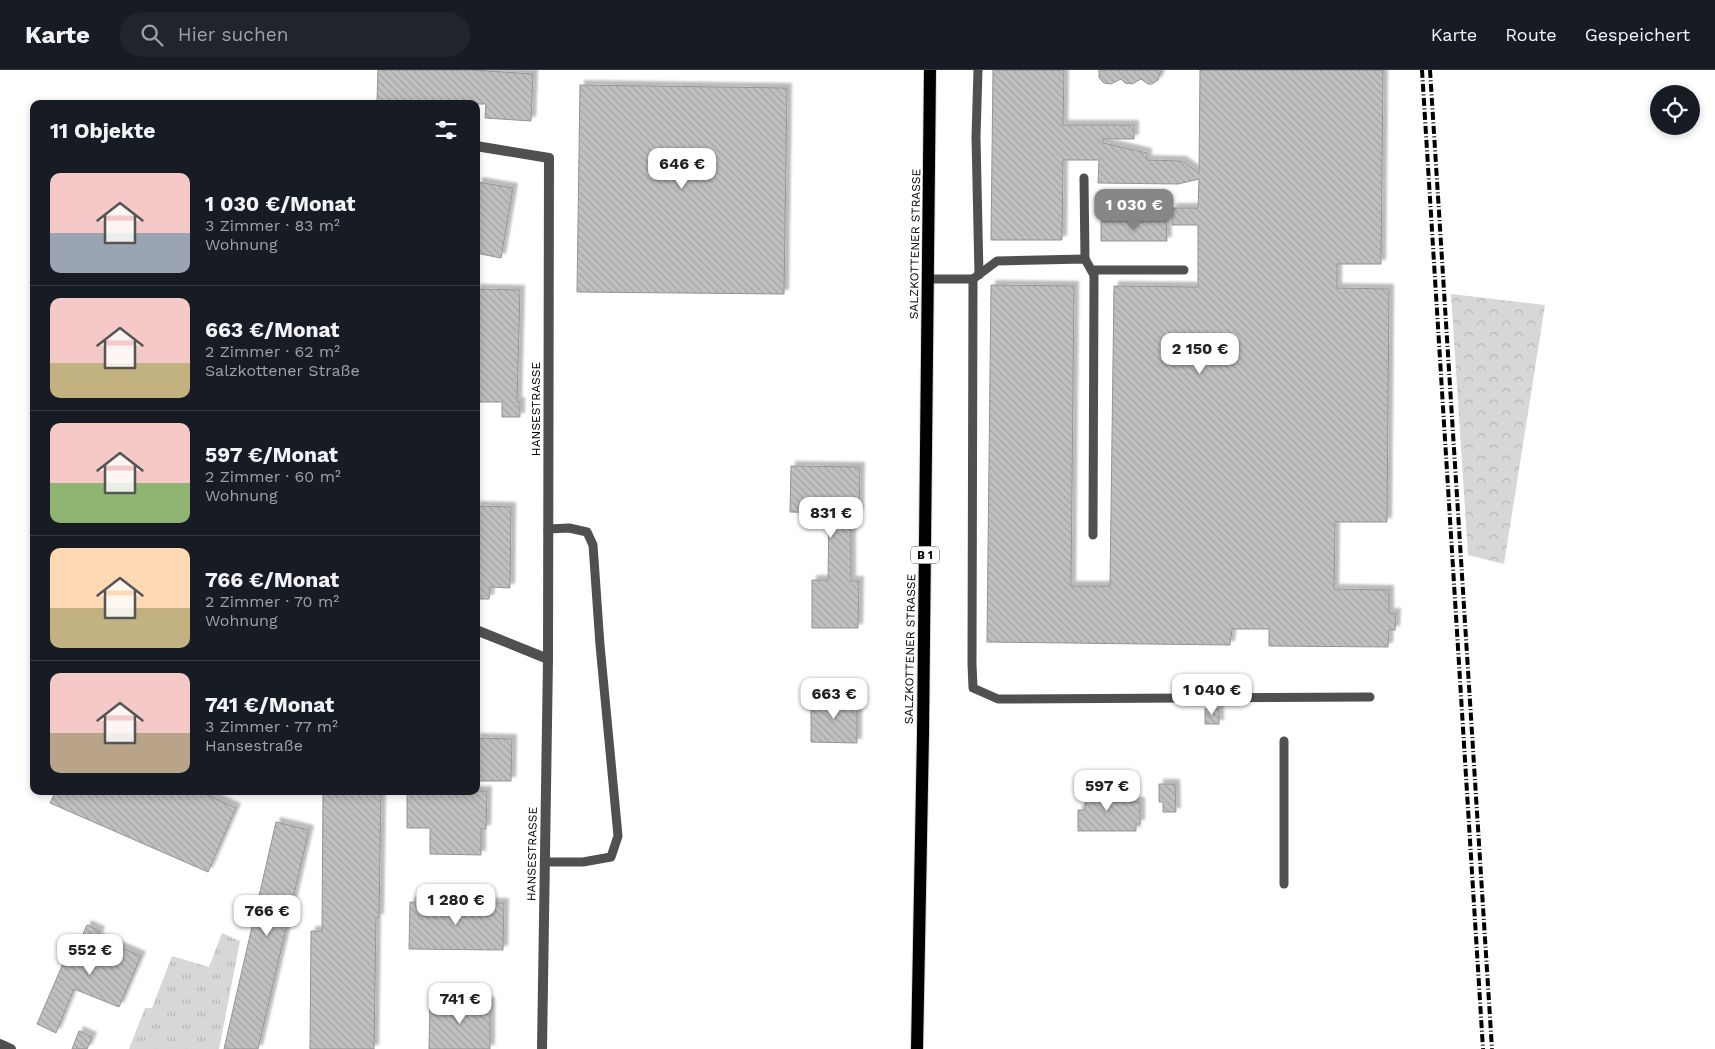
<!DOCTYPE html>
<html lang="de">
<meta charset="utf-8">
<style>
:root{--surface:#171b24;--page:#20242c;--text:#f1f3f6;--muted:#9ea1a6;--line:#363941;--accent:#858687}
body{margin:0;font-family:"Work Sans",sans-serif;background:var(--page);color:var(--text);height:100vh;display:flex;flex-direction:column;font-size:19px;white-space:nowrap}
*{box-sizing:border-box;margin:0}
p{font-size:16px;color:var(--muted)}
.icon{flex:none;width:28px;height:28px;fill:none;stroke:currentColor;stroke-width:2;stroke-linecap:round;stroke-linejoin:round}
.map{position:relative;flex:1;overflow:hidden}
.details{position:absolute;left:30px;top:30px;width:450px;height:695px;display:flex;flex-direction:column;background:var(--surface);border-radius:10px;box-shadow:0 2px 8px #0003}
.details>*{flex:none}
.buttons{position:absolute;left:1650px;top:15px;display:grid;gap:10px}
.buttons a{display:grid;place-items:center;width:50px;height:50px;border-radius:50%;background:var(--surface);box-shadow:0 2px 8px #0003;font-size:25px}
.price{position:absolute;translate:-50% -42px;padding:0 11px;border-radius:10px;background:#fff;color:#222;font-size:16px;line-height:32px;filter:drop-shadow(0 1px 2px #0008)}
.price::after{content:'';position:absolute;left:50%;top:30px;width:15px;height:11px;margin-left:-8px;background:inherit;clip-path:polygon(0 0,100% 0,50% 100%)}
.price.selected{background:var(--accent);color:#fff}
ul{padding:0;list-style:none}
li{display:flex;align-items:center;gap:15px;height:125px;padding:0 20px}
li+li{border-top:1px solid var(--line)}
li span{display:grid;place-items:center;flex:none;width:140px;height:100px;border-radius:10px;color:#555}
li>.icon{margin-inline-start:auto}
span .icon{width:60px;height:60px;fill:#fffc;stroke-width:1}
li b{font-size:21px}
h2{display:flex;justify-content:space-between;align-items:center;height:60px;padding:0 20px;font-size:21px}
header{display:flex;align-items:center;gap:30px;box-sizing:border-box;height:70px;padding:0 25px;background:var(--surface);border-bottom:1px solid var(--line)}
header strong{font-size:24px}
nav{display:flex;gap:28px;margin-inline-start:auto;font-size:18px}
.search{width:350px;height:45px;background:var(--page);display:flex;align-items:center;gap:12px;box-sizing:border-box;padding:0 18px;border-radius:28px;color:var(--muted);font-size:19px}
.map>svg:first-child{display:block}
.grass{fill:url(#grass-tufts)}
.forest{fill:url(#forest-crowns)}
.building{fill:url(#building-back-hatch);stroke:#949494;filter:url(#shadow)}
.lines{fill:none;stroke-linecap:round;stroke-linejoin:round}
.primary-casing{stroke:#dbdbdb;stroke-width:14}
.service{stroke:#505050;stroke-width:9}
.minor{stroke:#505050;stroke-width:10}
.primary{stroke:#000;stroke-width:12}
.rail{stroke:#000;stroke-width:4;stroke-dasharray:8 2.5 1 2.5;stroke-linecap:butt}
.labels{text-anchor:middle;stroke-width:4;stroke-linejoin:round;paint-order:stroke}
.shield{fill:#fff;stroke:#4c4c4c;stroke-width:1}
.shield-label{font-size:11px;font-weight:bold;fill:#000}
.street-label{font-size:12px;fill:#000;stroke:#fff}
</style>
<header>
<strong>Karte</strong>
<div class="search"><svg class="icon" aria-label="search" viewBox="0 0 24 24"><circle cx="10" cy="10" r="6"/><path d="M15 15l6 6"/></svg>Hier suchen</div>
<nav><a>Karte</a><a>Route</a><a>Gespeichert</a></nav>
</header>
<div class="map">
<svg width="1715" height="979" viewBox="0 0 1715 979">
<defs>
<pattern id="grass-tufts" width="24" height="20" patternUnits="userSpaceOnUse" patternTransform="scale(1.25)"><rect width="24" height="20" fill="#d7d7d7"/><path d="M3 7l-1-3M5 7V3M7 7l1-3M15 17l-1-3M17 17v-4M19 17l1-3" fill="none" stroke="#b7b7b7"/></pattern>
<pattern id="forest-crowns" width="20" height="18" patternUnits="userSpaceOnUse" patternTransform="scale(1.25)"><rect width="20" height="18" fill="#d7d7d7"/><path d="M2 6a3 3 0 1 1 6 0M12 15a3 3 0 1 1 6 0" fill="none" stroke="#b7b7b7"/></pattern>
<pattern id="building-back-hatch" width="6" height="6" patternUnits="userSpaceOnUse" patternTransform="scale(1.25)"><rect width="6" height="6" fill="#c0c0c0"/><path d="M-1 5l2 2M0 0l6 6M5-1l2 2" fill="none" stroke="#a3a3a3"/></pattern>
<filter id="shadow"><feDropShadow dx="4.5" dy="-4.5" stdDeviation="1" flood-color="#0004"/></filter>
</defs>
<rect width="100%" height="100%" fill="#fff"/>
<!-- grass -->
<path class="grass" d="M 222,863 L 240,871 L 219,979 L 129,979 L 145,938 L 152,938 L 172,886 L 209,897 Z"/>
<!-- forest -->
<path class="forest" d="M 1451,224 L 1545,235 L 1504,494 L 1468,485 Z"/>
<!-- building -->
<g class="building">
<path d="M 378,0 L 473,0 L 533,4 L 531,51 L 485,48 L 486,34 L 428,34 L 377,31 Z"/>
<path d="M 993,0 L 1064,0 L 1063,55 L 1134,55 L 1134,69 L 1103,69 L 1103,73 L 1147,83 L 1147,90 L 1182,91 L 1199,103 L 1200,0 L 1383,0 L 1381,194 L 1337,194 L 1337,218 L 1389,219 L 1387,452 L 1335,452 L 1334,519 L 1389,520 L 1389,543 L 1396,543 L 1395,560 L 1389,560 L 1388,577 L 1269,576 L 1269,559 L 1232,559 L 1230,575 L 987,572 L 991,215 L 1074,216 L 1071,516 L 1110,516 L 1114,216 L 1198,217 L 1198,155 L 1172,155 L 1172,138 L 1198,138 L 1199,109 L 1178,114 L 1098,113 L 1099,90 L 1063,90 L 1062,170 L 991,170 Z"/>
<path d="M 1099,0 L 1161,0 L 1158,10 L 1152,14 L 1148,14 L 1141,9 L 1132,14 L 1125,13 L 1121,9 L 1111,14 L 1104,13 L 1099,8 Z"/>
<path d="M 580,15 L 787,18 L 784,224 L 577,222 Z"/>
<path d="M 478,112 L 513,118 L 501,188 L 476,183 Z"/>
<path d="M 1101,151 L 1166,151 L 1167,171 L 1101,171 Z"/>
<path d="M 476,219 L 520,220 L 517,332 L 520,332 L 520,347 L 502,347 L 502,332 L 476,332 Z"/>
<path d="M 791,396 L 860,397 L 859,443 L 851,443 L 851,511 L 859,511 L 858,558 L 812,558 L 812,510 L 828,510 L 829,443 L 790,442 Z"/>
<path d="M 476,436 L 511,437 L 510,518 L 490,517 L 489,529 L 476,529 Z"/>
<path d="M 811,626 L 857,627 L 857,673 L 811,672 Z"/>
<rect x="1205" y="639" width="14" height="15"/>
<path d="M 476,668 L 512,669 L 511,711 L 476,711 Z"/>
<path d="M 1159,714 L 1175,714 L 1176,742 L 1163,742 L 1163,732 L 1159,732 Z"/>
<path d="M 1085,715 L 1115,716 L 1114,732 L 1140,732 L 1140,754 L 1136,754 L 1136,761 L 1078,761 L 1078,740 L 1085,740 Z"/>
<path d="M 56,721 L 198,721 L 236,738 L 208,802 L 50,733 Z"/>
<path d="M 323,721 L 381,721 L 379,848 L 376,848 L 374,979 L 310,979 L 311,861 L 322,861 Z"/>
<path d="M 407,721 L 487,721 L 486,759 L 481,759 L 481,785 L 430,784 L 430,758 L 407,758 Z"/>
<path d="M 276,752 L 309,760 L 258,979 L 224,979 Z"/>
<path d="M 410,832 L 504,833 L 503,880 L 409,879 Z"/>
<path d="M 87,855 L 100,861 L 98,868 L 141,886 L 119,937 L 74,919 L 56,963 L 37,954 L 68,882 L 74,884 Z"/>
<path d="M 430,931 L 490,932 L 490,979 L 429,979 Z"/>
<path d="M 79,961 L 92,967 L 87,979 L 72,979 Z"/>
</g>
<g class="lines">
<defs>
<path id="primary" d="M 917,979 L 923,664 L 930,0"/>
</defs>
<!-- primary casing -->
<use href="#primary" class="primary-casing"/>
<!-- service -->
<g class="service">
<path d="M 978,0 L 976,67 L 979,205"/>
<path d="M 1084,108 L 1085,189"/>
<path d="M 1092,200 L 1184,200"/>
<path d="M 928,209 L 973,209 L 972,594 L 973,618 L 998,629 L 1370,627"/>
<path d="M 973,209 L 997,191 L 1085,189 L 1094,205 L 1093,465"/>
<path d="M 1284,671 L 1284,814"/>
<path d="M 545,792 L 583,792 L 611,787 L 618,766 L 600,575 L 593,475 L 587,462 L 569,458 L 548,459"/>
</g>
<!-- minor -->
<g class="minor">
<path d="M 476,76 L 549,88 L 548,589 L 542,979"/>
<path d="M 476,560 L 548,589"/>
<path d="M 0,974 L 11,979"/>
</g>
<!-- primary -->
<use href="#primary" class="primary"/>
<!-- rail -->
<g class="rail">
<path d="M 1422,0 L 1483,979"/>
<path d="M 1430,0 L 1492,979"/>
</g>
</g>
<g class="labels">
<!-- shield labels -->
<rect class="shield" x="911" y="476.5" width="28" height="17" rx="4"/>
<g class="shield-label">
<text x="925" y="489">B 1</text>
</g>
<!-- street labels -->
<g class="street-label">
<text transform="translate(915 174) rotate(-89)" y="4">SALZKOTTENER STRASSE</text>
<text transform="translate(536 339) rotate(-90)" y="4">HANSESTRASSE</text>
<text transform="translate(910 579) rotate(-89)" y="4">SALZKOTTENER STRASSE</text>
<text transform="translate(532 784) rotate(-89)" y="4">HANSESTRASSE</text>
</g>
</g>
</svg>
<div class="buttons">
<a><svg class="icon" aria-label="locate" viewBox="0 0 24 24"><circle cx="12" cy="12" r="6"/><path d="M12 2v4M12 18v4M2 12h4M18 12h4"/></svg></a>
</div>
<b class="price" style="left:682px;top:120px">646 €</b>
<b class="price selected" style="left:1134px;top:161px">1 030 €</b>
<b class="price" style="left:1200px;top:305px">2 150 €</b>
<b class="price" style="left:831px;top:469px">831 €</b>
<b class="price" style="left:1212px;top:646px">1 040 €</b>
<b class="price" style="left:834px;top:650px">663 €</b>
<b class="price" style="left:1107px;top:742px">597 €</b>
<b class="price" style="left:456px;top:856px">1 280 €</b>
<b class="price" style="left:267px;top:867px">766 €</b>
<b class="price" style="left:90px;top:906px">552 €</b>
<b class="price" style="left:460px;top:955px">741 €</b>
<section class="details">
<h2>11 Objekte<svg class="icon" aria-label="filters" viewBox="0 0 24 24"><path d="M4 7h16M4 17h16"/><circle cx="9" cy="7" r="2"/><circle cx="15" cy="17" r="2"/></svg></h2>
<ul>
<li><span style="background:linear-gradient(#f6c9c9 60%,#9aa5b1 0)"><svg class="icon" aria-label="home" viewBox="0 0 24 24"><path d="M3 11l9-7 9 7M6 9v11h12V9"/></svg></span><div><b>1 030 €/Monat</b><p>3 Zimmer · 83 m²</p><p>Wohnung</p></div></li>
<li><span style="background:linear-gradient(#f6c9c9 65%,#c2b280 0)"><svg class="icon" aria-label="home" viewBox="0 0 24 24"><path d="M3 11l9-7 9 7M6 9v11h12V9"/></svg></span><div><b>663 €/Monat</b><p>2 Zimmer · 62 m²</p><p>Salzkottener Straße</p></div></li>
<li><span style="background:linear-gradient(#f6c9c9 60%,#8fb573 0)"><svg class="icon" aria-label="home" viewBox="0 0 24 24"><path d="M3 11l9-7 9 7M6 9v11h12V9"/></svg></span><div><b>597 €/Monat</b><p>2 Zimmer · 60 m²</p><p>Wohnung</p></div></li>
<li><span style="background:linear-gradient(#ffd9b3 60%,#c2b280 0)"><svg class="icon" aria-label="home" viewBox="0 0 24 24"><path d="M3 11l9-7 9 7M6 9v11h12V9"/></svg></span><div><b>766 €/Monat</b><p>2 Zimmer · 70 m²</p><p>Wohnung</p></div></li>
<li><span style="background:linear-gradient(#f6c9c9 60%,#b9a48a 0)"><svg class="icon" aria-label="home" viewBox="0 0 24 24"><path d="M3 11l9-7 9 7M6 9v11h12V9"/></svg></span><div><b>741 €/Monat</b><p>3 Zimmer · 77 m²</p><p>Hansestraße</p></div></li>
</ul>
</section>
</div>
